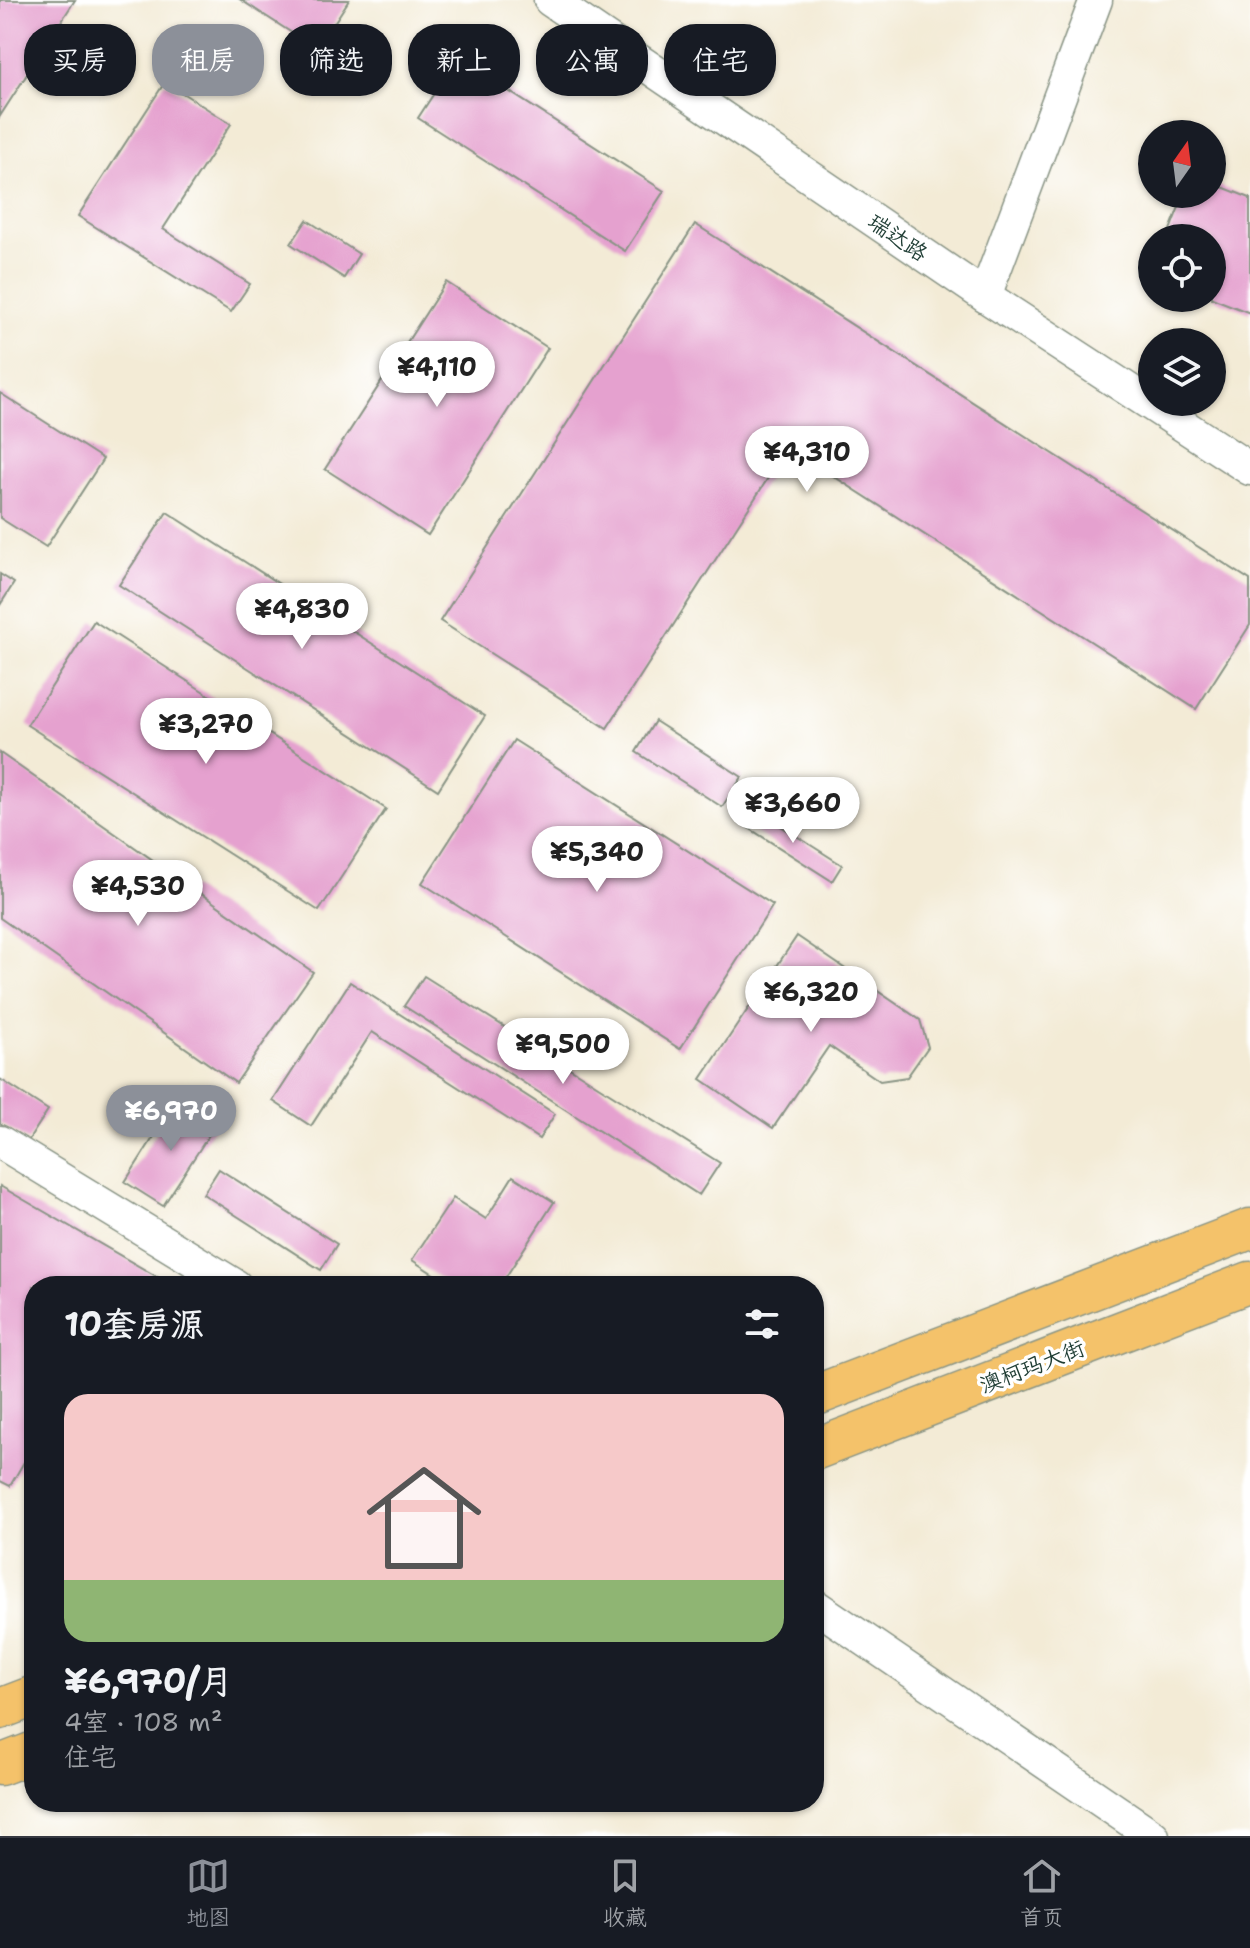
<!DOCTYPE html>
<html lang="zh">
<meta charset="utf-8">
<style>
:root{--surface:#171b24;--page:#242831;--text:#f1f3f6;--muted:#9ea1a6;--line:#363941;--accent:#8c9099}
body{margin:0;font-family:"Shantell Sans","LXGW WenKai TC",sans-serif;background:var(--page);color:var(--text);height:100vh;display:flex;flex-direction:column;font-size:30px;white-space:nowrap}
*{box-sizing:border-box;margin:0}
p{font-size:26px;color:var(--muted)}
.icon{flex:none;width:44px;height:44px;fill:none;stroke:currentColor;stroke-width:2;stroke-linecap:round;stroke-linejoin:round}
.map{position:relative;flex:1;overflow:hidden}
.sheet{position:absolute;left:24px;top:1276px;width:800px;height:536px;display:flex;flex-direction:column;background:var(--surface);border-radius:32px;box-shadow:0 2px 6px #0004}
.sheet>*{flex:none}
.guide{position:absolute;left:24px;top:24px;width:800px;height:72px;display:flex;gap:16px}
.needle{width:52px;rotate:14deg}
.fabs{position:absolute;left:1138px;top:120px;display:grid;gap:16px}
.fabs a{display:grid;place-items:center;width:88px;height:88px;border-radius:50%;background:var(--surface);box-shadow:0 2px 6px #0004;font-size:40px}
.price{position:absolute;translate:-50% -68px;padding:0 18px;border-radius:28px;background:#fff;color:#222;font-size:26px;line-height:52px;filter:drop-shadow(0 2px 4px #0008)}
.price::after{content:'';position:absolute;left:50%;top:48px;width:24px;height:18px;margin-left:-12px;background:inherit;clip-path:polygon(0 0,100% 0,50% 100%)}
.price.on{background:var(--accent);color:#fff}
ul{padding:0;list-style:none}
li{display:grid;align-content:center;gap:16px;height:424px;padding:0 40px}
li span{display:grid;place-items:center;height:248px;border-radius:24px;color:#555}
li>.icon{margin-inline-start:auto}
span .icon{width:144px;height:144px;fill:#fffc;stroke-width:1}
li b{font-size:34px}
h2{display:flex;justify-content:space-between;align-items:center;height:96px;padding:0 40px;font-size:34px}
.tag{padding:0 28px;border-radius:32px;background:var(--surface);box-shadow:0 2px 6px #0004;font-size:28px;line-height:72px}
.tag.on{background:var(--accent);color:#fff}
.tab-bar{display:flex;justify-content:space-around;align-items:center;height:112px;border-top:2px solid var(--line);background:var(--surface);font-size:22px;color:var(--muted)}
.tab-bar a{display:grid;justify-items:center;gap:4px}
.tab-bar .on{color:var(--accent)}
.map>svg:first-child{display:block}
.building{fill:#e5a1cf}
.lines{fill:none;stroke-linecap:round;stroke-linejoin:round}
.minor-casing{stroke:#899485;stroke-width:35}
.major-casing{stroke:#899485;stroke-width:43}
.minor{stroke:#fff;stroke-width:32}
.major{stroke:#f4c26a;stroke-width:40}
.labels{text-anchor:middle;stroke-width:7;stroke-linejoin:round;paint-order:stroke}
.street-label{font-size:22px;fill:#1f3d34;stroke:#fff}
</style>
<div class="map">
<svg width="1250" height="1836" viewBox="0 0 1250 1836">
<rect width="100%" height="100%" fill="#fff"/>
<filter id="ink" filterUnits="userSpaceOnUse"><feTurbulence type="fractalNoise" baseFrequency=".0125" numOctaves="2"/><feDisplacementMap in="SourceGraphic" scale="16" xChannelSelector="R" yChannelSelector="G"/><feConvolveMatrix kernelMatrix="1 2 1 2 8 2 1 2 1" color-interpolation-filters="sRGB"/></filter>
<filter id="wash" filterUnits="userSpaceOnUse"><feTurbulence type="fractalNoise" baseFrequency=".006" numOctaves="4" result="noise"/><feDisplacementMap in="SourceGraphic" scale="32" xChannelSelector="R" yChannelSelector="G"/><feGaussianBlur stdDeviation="1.8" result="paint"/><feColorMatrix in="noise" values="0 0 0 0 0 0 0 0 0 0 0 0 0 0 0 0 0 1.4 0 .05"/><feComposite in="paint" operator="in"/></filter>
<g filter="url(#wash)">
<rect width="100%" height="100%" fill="#f3ebd6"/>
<g id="blocks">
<!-- building -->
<g class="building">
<path d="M 0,0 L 75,0 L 0,116 Z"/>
<path d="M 241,0 L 349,0 L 317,49 Z"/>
<path d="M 457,58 L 664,191 L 625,251 L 418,118 Z"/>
<path d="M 165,82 L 231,124 L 163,229 L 250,284 L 231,312 L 78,216 Z"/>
<path d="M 1212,183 L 1250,198 L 1250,313 L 1212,298 L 1212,238 L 1167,238 L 1184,194 L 1212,194 Z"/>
<path d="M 307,220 L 359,254 L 344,278 L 291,244 Z"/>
<path d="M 695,224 L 1250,580 L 1250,625 L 1196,709 L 788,447 L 607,728 L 440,621 Z"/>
<path d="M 446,282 L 548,348 L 428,535 L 325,469 Z"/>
<path d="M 0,393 L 103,459 L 46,547 L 0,518 Z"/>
<path d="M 167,512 L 485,716 L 438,790 L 119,585 Z"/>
<path d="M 0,574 L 14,583 L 0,605 Z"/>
<path d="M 94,621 L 386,809 L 319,911 L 27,725 Z"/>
<path d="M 655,721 L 742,777 L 722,807 L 636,752 Z"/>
<path d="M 514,740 L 773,905 L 680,1049 L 422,883 Z"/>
<path d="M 0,753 L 313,972 L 236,1083 L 0,918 Z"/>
<path d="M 754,809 L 842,865 L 832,881 L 744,825 Z"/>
<path d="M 797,936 L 920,1020 L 928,1047 L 907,1077 L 880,1081 L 829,1046 L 773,1128 L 701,1079 Z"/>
<path d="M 424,976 L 720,1163 L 699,1195 L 404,1006 Z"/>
<path d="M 350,982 L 555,1114 L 539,1139 L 372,1032 L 311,1126 L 273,1101 Z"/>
<path d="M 0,1079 L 48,1110 L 28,1141 L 0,1123 Z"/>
<path d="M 178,1099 L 216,1124 L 163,1206 L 125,1182 Z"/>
<path d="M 219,1169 L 337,1244 L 321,1270 L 203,1194 Z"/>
<path d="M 513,1176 L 554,1202 L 500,1286 L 452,1286 L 412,1260 L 453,1198 L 486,1219 Z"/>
<path d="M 0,1186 L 173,1286 L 34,1286 L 34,1445 L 10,1486 L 0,1481 Z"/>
</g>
</g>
</g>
<g filter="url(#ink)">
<use href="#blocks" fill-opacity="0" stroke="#899485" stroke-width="2"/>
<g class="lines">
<defs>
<g id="minor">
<path d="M 550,0 L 985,296 L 1250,469"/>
<path d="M 985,296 L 1096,0"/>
<path d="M 0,1142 L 236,1286"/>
<path d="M 814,1605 L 1153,1836"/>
</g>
<g id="major">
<path d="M 814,1396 L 1250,1229"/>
<path d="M 814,1450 L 1250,1282"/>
<path d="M 0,1709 L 34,1696"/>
<path d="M 0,1765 L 34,1752"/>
</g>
</defs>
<!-- minor casing -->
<use href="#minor" class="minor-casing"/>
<!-- major casing -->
<use href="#major" class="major-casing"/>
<!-- minor -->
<use href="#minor" class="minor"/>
<!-- major -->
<use href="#major" class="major"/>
</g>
</g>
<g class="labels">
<!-- street labels -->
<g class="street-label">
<text transform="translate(898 237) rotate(34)" y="8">瑞达路</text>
<text transform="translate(1032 1366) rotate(-21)" y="8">澳柯玛大街</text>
</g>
</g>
</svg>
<div class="fabs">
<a><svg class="needle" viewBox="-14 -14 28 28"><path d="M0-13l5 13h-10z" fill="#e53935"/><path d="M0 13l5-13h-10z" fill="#9ea1a6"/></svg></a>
<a><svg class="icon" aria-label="locate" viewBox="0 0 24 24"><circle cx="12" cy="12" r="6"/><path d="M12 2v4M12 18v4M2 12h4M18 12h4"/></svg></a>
<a><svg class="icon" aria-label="layers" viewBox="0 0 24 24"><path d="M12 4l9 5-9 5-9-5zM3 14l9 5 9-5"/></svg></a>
</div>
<b class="price" style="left:437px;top:409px">¥4,110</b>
<b class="price" style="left:807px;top:494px">¥4,310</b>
<b class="price" style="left:302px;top:651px">¥4,830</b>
<b class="price" style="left:206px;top:766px">¥3,270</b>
<b class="price" style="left:793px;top:845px">¥3,660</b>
<b class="price" style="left:597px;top:894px">¥5,340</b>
<b class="price" style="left:138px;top:928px">¥4,530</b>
<b class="price" style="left:811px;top:1034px">¥6,320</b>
<b class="price" style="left:563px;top:1086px">¥9,500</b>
<b class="price on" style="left:171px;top:1153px">¥6,970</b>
<div class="guide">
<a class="tag">买房</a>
<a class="tag on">租房</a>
<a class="tag">筛选</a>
<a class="tag">新上</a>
<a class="tag">公寓</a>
<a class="tag">住宅</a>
</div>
<section class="sheet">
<h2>10套房源<svg class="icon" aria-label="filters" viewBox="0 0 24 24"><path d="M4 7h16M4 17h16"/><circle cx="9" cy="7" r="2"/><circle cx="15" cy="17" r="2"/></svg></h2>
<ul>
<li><span style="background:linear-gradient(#f6c9c9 75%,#8fb573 0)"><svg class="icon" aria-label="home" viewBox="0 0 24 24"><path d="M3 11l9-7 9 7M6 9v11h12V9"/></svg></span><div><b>¥6,970/月</b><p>4室 · 108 m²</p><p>住宅</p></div></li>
</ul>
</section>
</div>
<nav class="tab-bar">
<a class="on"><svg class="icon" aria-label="map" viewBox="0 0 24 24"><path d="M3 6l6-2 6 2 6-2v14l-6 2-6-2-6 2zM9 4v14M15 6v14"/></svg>地图</a>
<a><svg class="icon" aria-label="saved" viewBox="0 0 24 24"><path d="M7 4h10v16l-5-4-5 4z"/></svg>收藏</a>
<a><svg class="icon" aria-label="home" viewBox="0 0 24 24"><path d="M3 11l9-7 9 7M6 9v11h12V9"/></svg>首页</a>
</nav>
